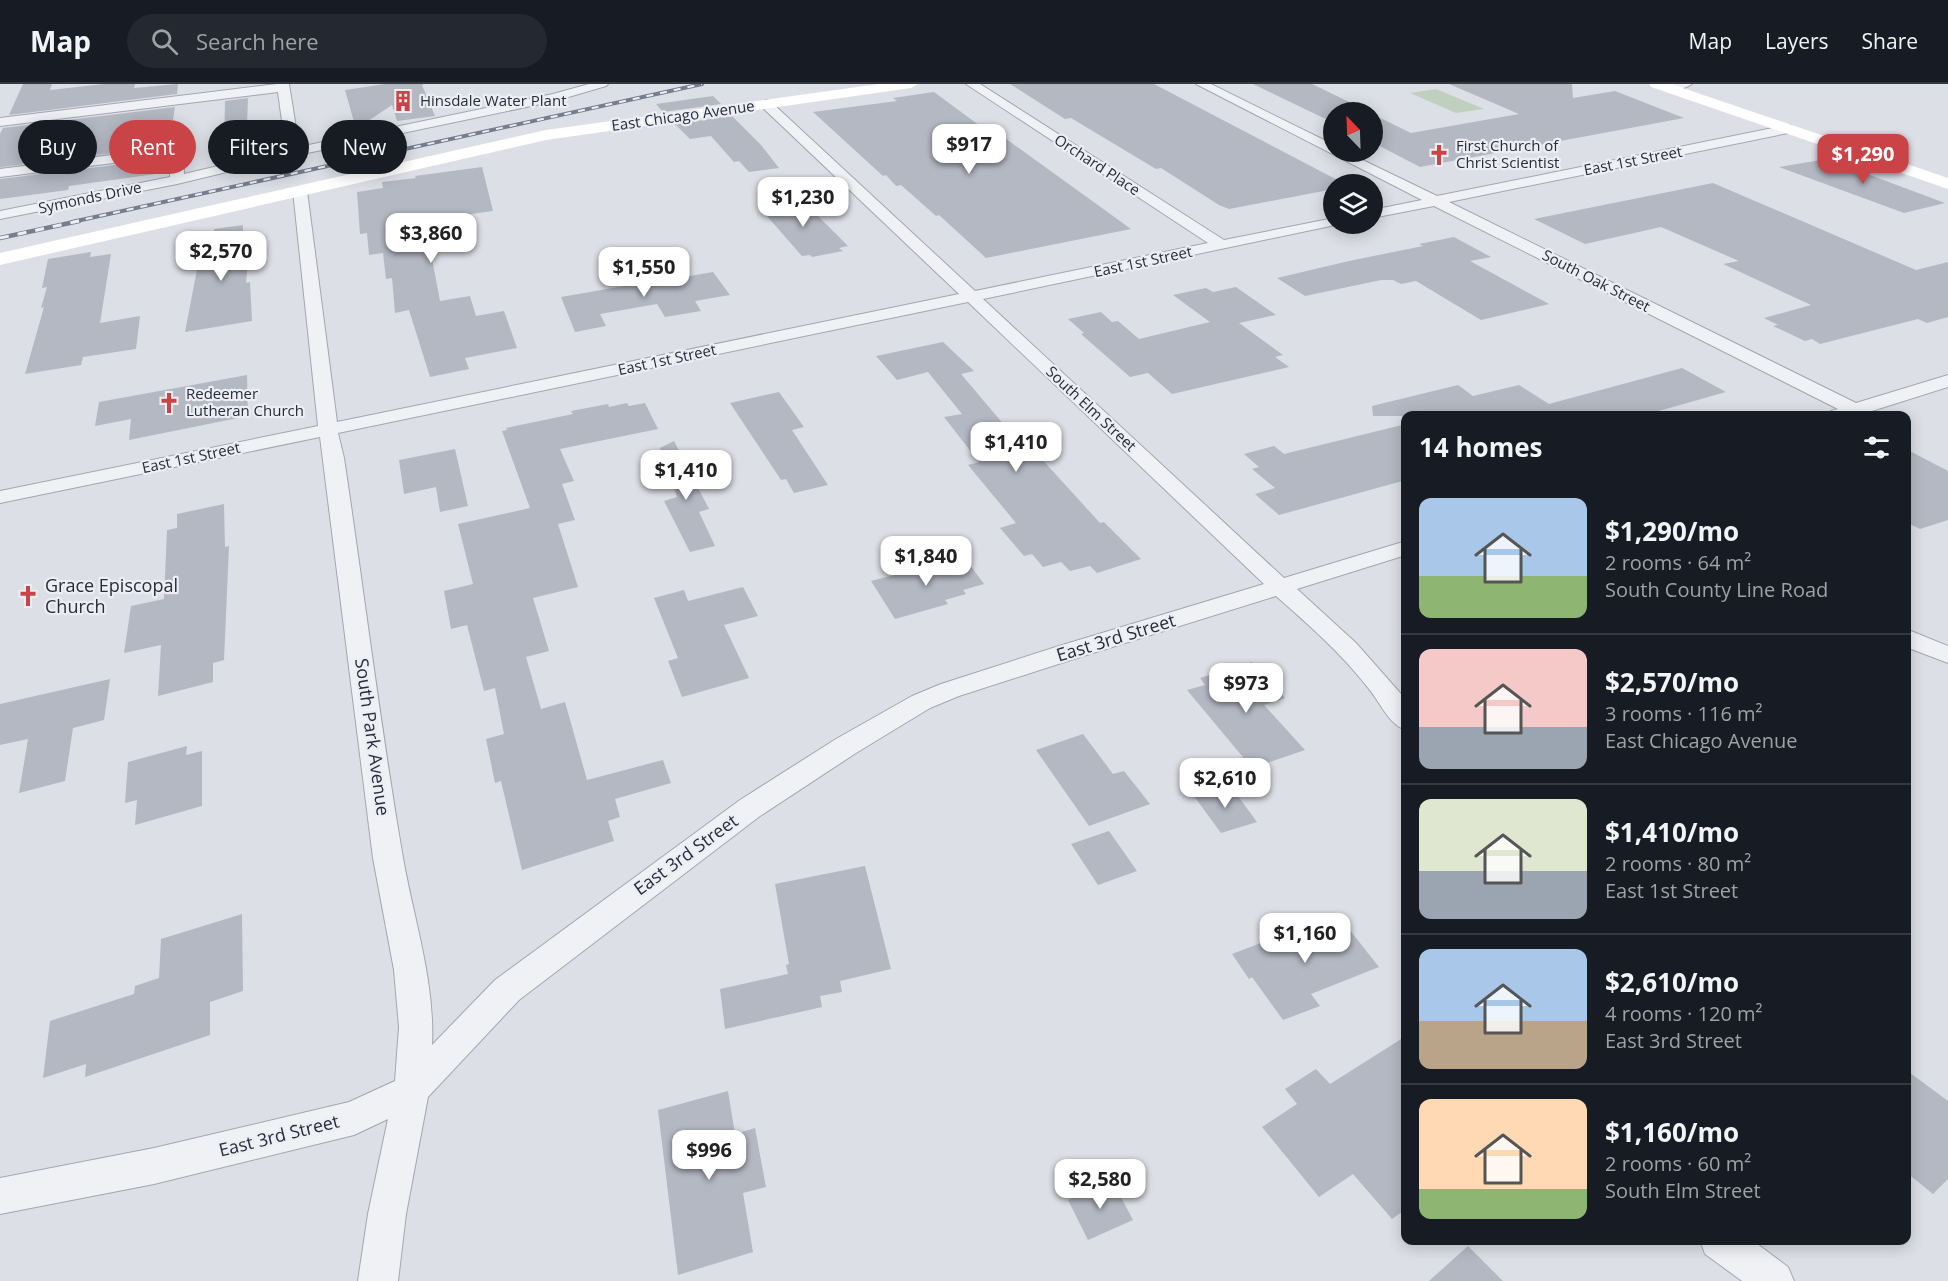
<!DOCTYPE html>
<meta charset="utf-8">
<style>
:root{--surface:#171b24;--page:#242831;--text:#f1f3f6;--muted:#9ea1a6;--line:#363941;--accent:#ca4347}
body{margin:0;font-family:"Open Sans",sans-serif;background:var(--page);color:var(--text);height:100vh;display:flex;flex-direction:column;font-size:22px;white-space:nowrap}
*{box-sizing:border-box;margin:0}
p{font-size:20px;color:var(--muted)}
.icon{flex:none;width:33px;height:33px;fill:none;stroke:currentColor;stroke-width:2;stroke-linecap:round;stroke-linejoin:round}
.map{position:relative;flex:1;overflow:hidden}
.side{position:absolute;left:1401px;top:327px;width:510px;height:834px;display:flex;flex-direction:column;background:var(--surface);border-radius:12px;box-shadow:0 3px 15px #0003}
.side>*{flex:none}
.top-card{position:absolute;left:18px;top:36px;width:570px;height:54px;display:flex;gap:12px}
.needle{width:39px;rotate:337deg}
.buttons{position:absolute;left:1323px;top:18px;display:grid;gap:12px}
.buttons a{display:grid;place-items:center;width:60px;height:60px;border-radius:50%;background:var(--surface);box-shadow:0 3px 15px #0003;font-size:30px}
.price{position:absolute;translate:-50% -51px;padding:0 14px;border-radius:12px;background:#fff;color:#222;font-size:20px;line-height:39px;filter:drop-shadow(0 2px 3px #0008)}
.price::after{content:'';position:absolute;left:50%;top:36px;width:18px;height:14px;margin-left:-9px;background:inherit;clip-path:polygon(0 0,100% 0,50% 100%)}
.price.on{background:var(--accent);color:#fff}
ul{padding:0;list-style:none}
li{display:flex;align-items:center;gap:18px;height:150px;padding:0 18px}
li+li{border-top:2px solid var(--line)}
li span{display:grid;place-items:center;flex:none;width:168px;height:120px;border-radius:12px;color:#555}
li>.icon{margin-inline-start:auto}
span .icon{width:72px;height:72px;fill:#fffc;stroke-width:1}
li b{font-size:26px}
h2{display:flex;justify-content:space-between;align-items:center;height:72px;padding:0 18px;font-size:26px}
.tag{padding:0 21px;border-radius:27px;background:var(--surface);box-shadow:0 3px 15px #0003;font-size:21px;line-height:54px}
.tag.on{background:var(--accent);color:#fff}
header{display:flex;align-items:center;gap:36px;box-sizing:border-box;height:84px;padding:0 30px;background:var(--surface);border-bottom:2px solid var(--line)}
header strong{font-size:28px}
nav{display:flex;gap:33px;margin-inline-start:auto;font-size:21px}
.search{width:420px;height:54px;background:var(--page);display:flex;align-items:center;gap:15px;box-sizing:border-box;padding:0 21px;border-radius:33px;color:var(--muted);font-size:22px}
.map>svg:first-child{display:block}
.built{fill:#cbced8}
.green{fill:#c0d0be}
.building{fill:#b4b8c3}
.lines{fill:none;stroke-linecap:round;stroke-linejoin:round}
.street-casing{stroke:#a3a6b0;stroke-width:2}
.street{fill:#eff1f5;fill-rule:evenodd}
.secondary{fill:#fff;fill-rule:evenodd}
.rail-far1-casing{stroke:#777d90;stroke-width:4}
.rail-casing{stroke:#777d90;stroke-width:4.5}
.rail-far1{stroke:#eceef4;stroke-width:2;stroke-dasharray:7;stroke-linecap:butt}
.rail{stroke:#eceef4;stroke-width:3;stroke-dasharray:9;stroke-linecap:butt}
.labels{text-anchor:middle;stroke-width:4.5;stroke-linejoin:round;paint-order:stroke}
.far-poi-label{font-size:15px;fill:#272c3c;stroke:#eceef4;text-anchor:start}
.far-street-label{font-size:15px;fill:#272c3c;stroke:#eceef4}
.poi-label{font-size:18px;fill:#272c3c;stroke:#eceef4;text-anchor:start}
.street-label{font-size:18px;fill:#272c3c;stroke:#eceef4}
</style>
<header>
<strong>Map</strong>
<div class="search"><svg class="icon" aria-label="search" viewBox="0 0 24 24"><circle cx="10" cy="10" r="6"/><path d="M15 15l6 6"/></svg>Search here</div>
<nav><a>Map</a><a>Layers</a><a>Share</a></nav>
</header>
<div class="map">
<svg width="1948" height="1197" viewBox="0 0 1948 1197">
<rect width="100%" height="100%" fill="#dddfe6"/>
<!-- built -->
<path class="built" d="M 187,56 L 187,65 L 0,88 L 0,65 L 85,70 Z"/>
<!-- green -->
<path class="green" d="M 1436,5 L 1484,25 L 1456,29 L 1410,9 Z"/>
<!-- building -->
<g class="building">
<path d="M 23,0 L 52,0 L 50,6 L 104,0 L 135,0 L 134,4 L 178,0 L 177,10 L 9,31 Z"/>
<path d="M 385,0 L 424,0 L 422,1 L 435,32 L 397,37 L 392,21 L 356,45 L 345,6 Z"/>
<path d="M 1010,0 L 1154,0 L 1345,100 L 1334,100 L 1334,105 L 1229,125 L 1219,121 L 1161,84 L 1156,85 L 1071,34 L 1065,35 Z"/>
<path d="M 1253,0 L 1312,0 L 1370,28 L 1334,28 L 1334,39 Z"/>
<path d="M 1449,0 L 1572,0 L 1573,14 L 1615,7 L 1684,34 L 1420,83 L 1372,58 L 1372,30 L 1411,49 L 1519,30 Z"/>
<path d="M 934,8 L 995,53 L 1002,52 L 1131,145 L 986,174 L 939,131 L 936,132 L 901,101 L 896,102 L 886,91 L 883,92 L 813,28 L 897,17 L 893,14 Z"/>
<path d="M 713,12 L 721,20 L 663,28 L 656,20 Z"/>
<path d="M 248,14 L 246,69 L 224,69 L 225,17 Z"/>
<path d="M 175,23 L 173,36 L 171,36 L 170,44 L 166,44 L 165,62 L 0,83 L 0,50 L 3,44 Z"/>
<path d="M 732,32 L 761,61 L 779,84 L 749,88 L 739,77 L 734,78 L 711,52 L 690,55 L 675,40 Z"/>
<path d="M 164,75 L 163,89 L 69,102 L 68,106 L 0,115 L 0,95 Z"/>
<path d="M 1827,75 L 1945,119 L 1904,129 L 1779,83 Z"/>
<path d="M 482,83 L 493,127 L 434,135 L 439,163 L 430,164 L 440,217 L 470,212 L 476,232 L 504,227 L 517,264 L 465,274 L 469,285 L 430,293 L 409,226 L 395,229 L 392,194 L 386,195 L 383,169 L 369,171 L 367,149 L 360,150 L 357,108 L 383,104 L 382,98 L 416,94 L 415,92 Z"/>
<path d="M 1713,99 L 1916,186 L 1948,178 L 1948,233 L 1927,239 L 1918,235 L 1820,260 L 1812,255 L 1805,257 L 1773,242 L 1778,241 L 1764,234 L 1811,221 L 1723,180 L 1739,177 L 1661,143 L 1585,160 L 1534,135 Z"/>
<path d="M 801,115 L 848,162 L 839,164 L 843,167 L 812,173 L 810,171 L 802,172 L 758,122 Z"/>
<path d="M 243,141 L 243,178 L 248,178 L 246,199 L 250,198 L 252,237 L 185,248 L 200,170 L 200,152 L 214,150 L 214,145 Z"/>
<path d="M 1454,153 L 1491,173 L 1470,177 L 1549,220 L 1481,236 L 1416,197 L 1401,200 L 1393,196 L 1381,196 L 1305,212 L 1277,194 L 1349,177 L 1423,162 L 1419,160 Z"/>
<path d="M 91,168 L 90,173 L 111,170 L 100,239 L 140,232 L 136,265 L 83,273 L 81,281 L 25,290 L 44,223 L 41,224 L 47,203 L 42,204 L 48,175 Z"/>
<path d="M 681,188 L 684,193 L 713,188 L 730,211 L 695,217 L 701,227 L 665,233 L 657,220 L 600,230 L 606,242 L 575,248 L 561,213 L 659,196 L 656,193 Z"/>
<path d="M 1236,203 L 1276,231 L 1239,239 L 1283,271 L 1275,273 L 1289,283 L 1172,310 L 1148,289 L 1130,293 L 1081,250 L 1084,249 L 1068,235 L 1101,228 L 1112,238 L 1118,237 L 1139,255 L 1210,238 L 1173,211 L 1206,204 L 1213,208 Z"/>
<path d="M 943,258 L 974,287 L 961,290 L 1022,362 L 1029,361 L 1100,439 L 1104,438 L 1141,475 L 1097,489 L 1090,482 L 1070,487 L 1061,478 L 1043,483 L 1032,470 L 1024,472 L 1000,444 L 1016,439 L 968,381 L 979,378 L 944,333 L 962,330 L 928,288 L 897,296 L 876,272 Z"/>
<path d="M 1682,284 L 1726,308 L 1641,332 L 1373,332 L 1372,322 L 1458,301 L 1473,312 L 1519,301 L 1549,320 Z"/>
<path d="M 247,291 L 248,332 L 129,356 L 131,335 L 95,342 L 99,318 Z"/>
<path d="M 779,308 L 804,343 L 792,346 L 828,401 L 794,409 L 786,395 L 781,396 L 730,319 Z"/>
<path d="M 627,319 L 629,322 L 645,319 L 658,345 L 560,365 L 574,397 L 562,400 L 575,436 L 558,440 L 578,503 L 533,514 L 549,567 L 526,573 L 541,625 L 565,618 L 587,696 L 663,676 L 671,699 L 615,715 L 620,733 L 608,737 L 614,757 L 522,786 L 501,697 L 495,699 L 486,655 L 504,650 L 495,604 L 484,607 L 467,541 L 451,545 L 444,507 L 473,500 L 458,440 L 530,424 L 502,347 L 507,346 L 506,344 L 573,330 L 571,327 L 608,320 L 609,323 Z"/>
<path d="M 1406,340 L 1406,396 L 1279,431 L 1255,410 L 1275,404 L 1252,385 L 1259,383 L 1244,370 L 1274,362 L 1284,370 Z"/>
<path d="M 674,357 L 709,425 L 699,428 L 715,462 L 690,468 L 664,417 L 677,413 L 660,364 Z"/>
<path d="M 455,365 L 468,422 L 440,428 L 436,403 L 404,410 L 399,376 Z"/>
<path d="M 1906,365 L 1948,387 L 1948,436 L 1920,445 L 1906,438 Z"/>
<path d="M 224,420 L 225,463 L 229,462 L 224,576 L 213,579 L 213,598 L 158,612 L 161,561 L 124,569 L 131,522 L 164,515 L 167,446 L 177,444 L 177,430 Z"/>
<path d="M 964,473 L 984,500 L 963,506 L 966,510 L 945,516 L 948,520 L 895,535 L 871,497 Z"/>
<path d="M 743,503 L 758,532 L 724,541 L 749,594 L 682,613 L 668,577 L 678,574 L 654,514 L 684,506 L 688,517 Z"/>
<path d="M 1252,578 L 1285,614 L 1264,621 L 1305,666 L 1252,684 L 1187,606 L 1205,601 L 1200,594 Z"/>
<path d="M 110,595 L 104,636 L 73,644 L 65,697 L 19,709 L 28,655 L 0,661 L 0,620 Z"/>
<path d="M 1083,650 L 1113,690 L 1124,687 L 1150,720 L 1089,742 L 1036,666 Z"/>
<path d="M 187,662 L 186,671 L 202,667 L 202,722 L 135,741 L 137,716 L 125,719 L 128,678 Z"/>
<path d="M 1229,700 L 1257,738 L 1221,749 L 1194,712 Z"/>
<path d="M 1109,747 L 1137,787 L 1098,801 L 1071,760 Z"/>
<path d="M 865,782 L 891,885 L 840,897 L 842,908 L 820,912 L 822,923 L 725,945 L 720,905 L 788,890 L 786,881 L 789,880 L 775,800 Z"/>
<path d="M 242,830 L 243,907 L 210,918 L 210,951 L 85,993 L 86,980 L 43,994 L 50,937 L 134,910 L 135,902 L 159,894 L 161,855 Z"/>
<path d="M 1337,830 L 1379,883 L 1311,910 L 1320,922 L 1283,936 L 1252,893 L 1249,895 L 1232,870 Z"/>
<path d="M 1406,952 L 1406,1125 L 1392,1135 L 1353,1090 L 1319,1113 L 1262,1043 L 1297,1020 L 1285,1005 L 1316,985 L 1330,1000 Z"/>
<path d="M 1906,986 L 1948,1017 L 1948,1095 L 1933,1110 L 1906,1088 Z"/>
<path d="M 728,1007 L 735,1050 L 755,1044 L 766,1103 L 743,1109 L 753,1168 L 678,1191 L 658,1026 Z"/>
<path d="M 1112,1096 L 1133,1136 L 1088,1156 L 1068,1116 Z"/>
<path d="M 1468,1162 L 1503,1197 L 1429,1197 Z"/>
</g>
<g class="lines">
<defs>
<g id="street">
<path d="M 277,0 L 289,0 L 299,63 L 553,10 L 589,0 L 608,0 L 606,2 L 555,17 L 293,72 L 177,100 L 0,135 L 0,127 L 170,93 L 170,72 L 0,93 L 0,85 L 176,63 L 183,67 L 184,90 L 286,66 L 278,8 L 0,42 L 0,34 Z"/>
<path d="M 966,0 L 980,0 L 1224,156 L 1334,134 L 1334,140 L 1340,140 L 983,215 L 1284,494 L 1406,457 L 1406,471 L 1297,505 L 1356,559 L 1401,610 L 1406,616 L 1406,646 C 1389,641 1380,618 1369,605 C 1342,570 1309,541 1276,512 L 1077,574 L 959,612 L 930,624 L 856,669 L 760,732 L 519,916 L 428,1013 L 406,1130 L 398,1197 L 358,1197 L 368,1130 L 388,1035 L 354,1051 L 154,1100 L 0,1130 L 0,1094 L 154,1064 L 349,1018 L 395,997 L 399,943 L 394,886 L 373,774 L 320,353 L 0,419 L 0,407 L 318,342 L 293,107 L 300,103 L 307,107 L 337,338 L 959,210 L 762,23 L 760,20 L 766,16 L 770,17 L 975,207 L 1208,159 ZM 968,218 L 1264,500 L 1059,562 L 941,600 L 912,612 L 836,655 L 740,716 L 495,896 L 432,961 C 435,898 414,836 403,774 C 380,641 364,507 344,374 L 338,349 Z"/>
<path d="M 1196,0 L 1211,0 L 1334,61 L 1334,68 L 1346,68 L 1437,112 L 1788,41 L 1792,42 L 1794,45 L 1792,48 L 1788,49 L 1449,118 L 1856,319 L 1948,291 L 1948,303 L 1856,332 L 1829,332 L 1831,327 L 1838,325 L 1434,122 L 1372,134 L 1372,126 L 1422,116 Z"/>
<path d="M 1692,0 C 1684,6 1665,9 1657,3 L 1661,0 Z"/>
<path d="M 1906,545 L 1948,562 L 1948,579 L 1906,563 Z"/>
<path d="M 1700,1156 L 1752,1156 L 1788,1183 L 1794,1197 L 1742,1197 L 1705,1170 Z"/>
</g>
</defs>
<!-- street casing -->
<use href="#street" class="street-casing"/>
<!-- street -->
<use href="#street" class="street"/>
<!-- secondary -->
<g class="secondary">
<path d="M 879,0 L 918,0 L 911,4 L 546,56 L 0,181 L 0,169 L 546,46 Z"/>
<path d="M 1649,0 L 1671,0 L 1948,94 L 1948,105 L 1651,3 Z"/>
</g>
<defs>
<path id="rail-far1" d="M 72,138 L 702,0"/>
<path id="rail" d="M 0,154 L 79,137"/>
</defs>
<!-- rail-far1 casing -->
<use href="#rail-far1" class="rail-far1-casing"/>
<!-- rail casing -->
<use href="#rail" class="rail-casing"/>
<!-- rail-far1 -->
<use href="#rail-far1" class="rail-far1"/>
<!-- rail -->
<use href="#rail" class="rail"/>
</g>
<!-- icons -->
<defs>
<symbol id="building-bare" viewBox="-9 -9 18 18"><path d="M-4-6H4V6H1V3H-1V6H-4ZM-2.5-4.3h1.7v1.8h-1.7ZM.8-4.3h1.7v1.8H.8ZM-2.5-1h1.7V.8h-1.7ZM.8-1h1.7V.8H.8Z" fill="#ca4347" stroke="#eceef4" stroke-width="2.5" paint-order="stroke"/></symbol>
<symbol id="church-bare" viewBox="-9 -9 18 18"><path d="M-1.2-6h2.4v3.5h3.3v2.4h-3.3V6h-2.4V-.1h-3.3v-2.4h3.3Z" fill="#ca4347" stroke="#eceef4" stroke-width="2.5" paint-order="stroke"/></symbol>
</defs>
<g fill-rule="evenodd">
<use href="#building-bare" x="388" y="2" width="30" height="30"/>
<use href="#church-bare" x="1424" y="56" width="30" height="30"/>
<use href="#church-bare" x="154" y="304" width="30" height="30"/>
<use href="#church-bare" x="13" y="497" width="30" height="30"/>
</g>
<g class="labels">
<!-- far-poi labels -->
<g class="far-poi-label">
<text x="420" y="22">Hinsdale Water Plant</text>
<text x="1456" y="67">First Church of<tspan x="1456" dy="17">Christ Scientist</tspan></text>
<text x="186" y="315">Redeemer<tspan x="186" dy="17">Lutheran Church</tspan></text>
</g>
<!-- far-street labels -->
<g class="far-street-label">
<text transform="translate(683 32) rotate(-8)" y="5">East Chicago Avenue</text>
<text transform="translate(1633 77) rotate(-11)" y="5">East 1st Street</text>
<text transform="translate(1097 81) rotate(33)" y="5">Orchard Place</text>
<text transform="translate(90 114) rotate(-12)" y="5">Symonds Drive</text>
<text transform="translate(1143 178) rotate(-12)" y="5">East 1st Street</text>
<text transform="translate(1596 197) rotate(27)" y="5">South Oak Street</text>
<text transform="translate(667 276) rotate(-12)" y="5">East 1st Street</text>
<text transform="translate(1091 325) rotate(43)" y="5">South Elm Street</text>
<text transform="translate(191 374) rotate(-12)" y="5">East 1st Street</text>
</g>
<!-- poi labels -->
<g class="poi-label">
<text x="45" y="508">Grace Episcopal<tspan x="45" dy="21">Church</tspan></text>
</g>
<!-- street labels -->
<g class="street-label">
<text transform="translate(1116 554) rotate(-17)" y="6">East 3rd Street</text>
<text transform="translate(372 653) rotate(82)" y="6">South Park Avenue</text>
<text transform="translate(686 771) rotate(-36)" y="6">East 3rd Street</text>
<text transform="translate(279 1052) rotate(-14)" y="6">East 3rd Street</text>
</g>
</g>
</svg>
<div class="buttons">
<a><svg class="needle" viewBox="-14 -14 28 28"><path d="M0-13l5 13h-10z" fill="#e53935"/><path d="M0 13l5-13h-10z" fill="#9ea1a6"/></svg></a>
<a><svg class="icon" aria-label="layers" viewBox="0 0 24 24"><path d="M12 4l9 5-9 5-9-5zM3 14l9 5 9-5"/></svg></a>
</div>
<b class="price" style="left:969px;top:91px">$917</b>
<b class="price on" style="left:1863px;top:101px">$1,290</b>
<b class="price" style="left:803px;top:144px">$1,230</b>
<b class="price" style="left:431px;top:180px">$3,860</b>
<b class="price" style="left:221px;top:198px">$2,570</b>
<b class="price" style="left:644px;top:214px">$1,550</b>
<b class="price" style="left:1016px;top:389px">$1,410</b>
<b class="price" style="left:686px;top:417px">$1,410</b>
<b class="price" style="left:926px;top:503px">$1,840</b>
<b class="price" style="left:1246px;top:630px">$973</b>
<b class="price" style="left:1225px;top:725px">$2,610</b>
<b class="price" style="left:1305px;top:880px">$1,160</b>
<b class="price" style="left:709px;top:1097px">$996</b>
<b class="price" style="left:1100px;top:1126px">$2,580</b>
<div class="top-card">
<a class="tag">Buy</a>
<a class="tag on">Rent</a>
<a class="tag">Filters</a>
<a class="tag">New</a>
</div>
<section class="side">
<h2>14 homes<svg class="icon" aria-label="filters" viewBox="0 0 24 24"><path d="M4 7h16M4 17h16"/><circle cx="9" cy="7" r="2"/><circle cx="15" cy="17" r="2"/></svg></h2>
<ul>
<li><span style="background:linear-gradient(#a9c7e8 65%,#8fb573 0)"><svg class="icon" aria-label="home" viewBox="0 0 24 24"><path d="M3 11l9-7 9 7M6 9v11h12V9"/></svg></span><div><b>$1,290/mo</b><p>2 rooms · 64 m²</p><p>South County Line Road</p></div></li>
<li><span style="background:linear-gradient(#f6c9c9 65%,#9aa5b1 0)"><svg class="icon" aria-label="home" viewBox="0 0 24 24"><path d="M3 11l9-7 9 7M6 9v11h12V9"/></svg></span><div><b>$2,570/mo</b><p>3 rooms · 116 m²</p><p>East Chicago Avenue</p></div></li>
<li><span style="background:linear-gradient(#dfe7d0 60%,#9aa5b1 0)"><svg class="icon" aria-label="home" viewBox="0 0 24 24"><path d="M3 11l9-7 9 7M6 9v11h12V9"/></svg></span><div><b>$1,410/mo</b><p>2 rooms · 80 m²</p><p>East 1st Street</p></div></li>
<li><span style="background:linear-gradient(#a9c7e8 60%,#b9a48a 0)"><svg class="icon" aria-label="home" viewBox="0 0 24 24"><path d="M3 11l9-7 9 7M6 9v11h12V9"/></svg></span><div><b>$2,610/mo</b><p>4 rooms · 120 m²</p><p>East 3rd Street</p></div></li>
<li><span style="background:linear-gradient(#ffd9b3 75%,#8fb573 0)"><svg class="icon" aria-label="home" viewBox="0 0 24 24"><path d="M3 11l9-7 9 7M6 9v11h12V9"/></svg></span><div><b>$1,160/mo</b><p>2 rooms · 60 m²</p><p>South Elm Street</p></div></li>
</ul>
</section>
</div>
